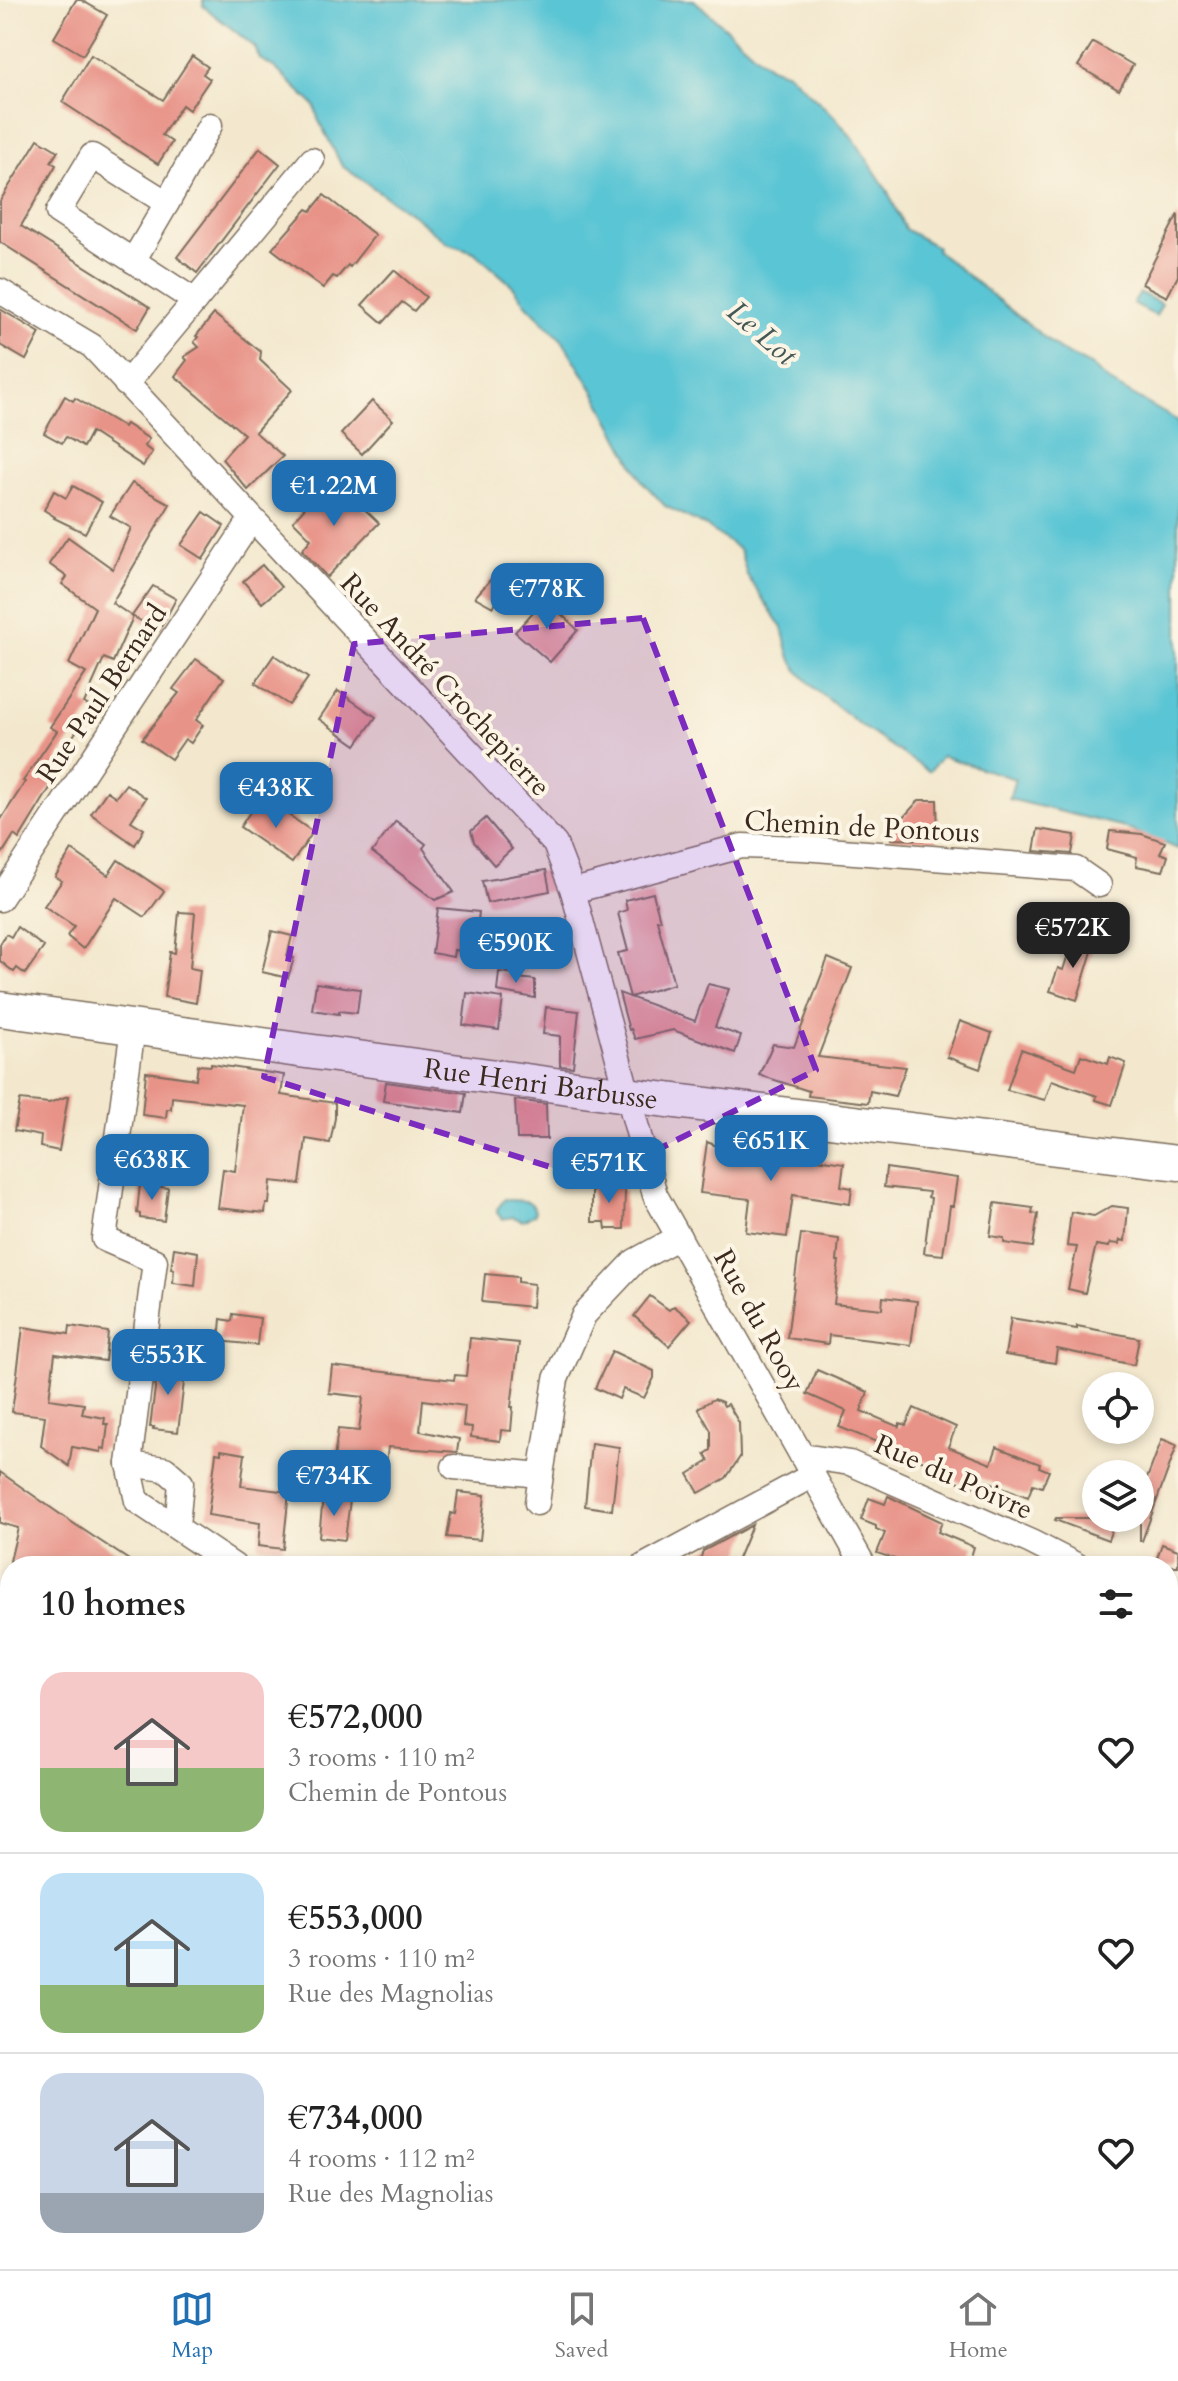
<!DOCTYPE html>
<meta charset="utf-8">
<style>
:root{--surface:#fff;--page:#f2f2f2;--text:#222;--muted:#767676;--line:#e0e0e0;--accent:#1f6fb2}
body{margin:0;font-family:Cardo,serif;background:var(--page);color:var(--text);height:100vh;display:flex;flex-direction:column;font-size:30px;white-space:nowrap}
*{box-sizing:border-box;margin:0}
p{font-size:26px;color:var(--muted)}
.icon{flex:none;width:44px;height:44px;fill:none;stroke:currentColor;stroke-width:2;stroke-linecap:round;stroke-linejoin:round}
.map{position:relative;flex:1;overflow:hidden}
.panel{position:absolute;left:0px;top:1556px;width:1178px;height:714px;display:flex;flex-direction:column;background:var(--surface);border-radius:32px 32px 0 0;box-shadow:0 4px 12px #0003}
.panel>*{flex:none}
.fabs{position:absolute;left:1082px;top:1372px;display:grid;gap:16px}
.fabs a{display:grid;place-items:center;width:72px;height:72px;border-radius:50%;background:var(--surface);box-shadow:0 4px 12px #0003;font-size:40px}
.price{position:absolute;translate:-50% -68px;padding:0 18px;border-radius:16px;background:var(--accent);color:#fff;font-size:26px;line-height:52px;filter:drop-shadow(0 2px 4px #0008)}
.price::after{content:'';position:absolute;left:50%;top:48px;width:24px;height:18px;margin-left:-12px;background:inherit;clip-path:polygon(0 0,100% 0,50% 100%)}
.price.current{background:#222;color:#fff}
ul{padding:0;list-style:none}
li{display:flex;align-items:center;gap:24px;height:200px;padding:0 40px}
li+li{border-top:2px solid var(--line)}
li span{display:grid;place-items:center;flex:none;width:224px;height:160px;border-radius:24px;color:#555}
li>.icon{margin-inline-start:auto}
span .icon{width:96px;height:96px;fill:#fffc;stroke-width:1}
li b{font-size:34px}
h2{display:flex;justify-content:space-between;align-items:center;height:96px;padding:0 40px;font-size:34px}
.dock{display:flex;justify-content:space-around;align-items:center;height:112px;border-top:2px solid var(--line);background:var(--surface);font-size:22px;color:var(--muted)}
.dock a{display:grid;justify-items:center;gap:4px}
.dock .current{color:var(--accent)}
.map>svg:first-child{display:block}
.water{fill:#5ac5d4;stroke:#4a7879;stroke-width:2}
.building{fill:#e89388}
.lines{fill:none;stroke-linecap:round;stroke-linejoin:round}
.street-casing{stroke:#7b6c5c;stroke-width:27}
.secondary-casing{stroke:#7b6c5c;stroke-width:37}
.street{stroke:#fff;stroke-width:24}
.secondary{stroke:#fff;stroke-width:34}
.marked{fill:#7b2cbf;fill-opacity:0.2;stroke:#7b2cbf;stroke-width:6;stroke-dasharray:16 10;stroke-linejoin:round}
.labels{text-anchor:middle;stroke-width:8;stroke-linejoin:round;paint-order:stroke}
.street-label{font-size:28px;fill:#3b2a1e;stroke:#fcf5e5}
.water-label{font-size:30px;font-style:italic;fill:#445855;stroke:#fcf5e5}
</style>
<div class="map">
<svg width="1178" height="2269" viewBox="0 0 1178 2269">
<rect width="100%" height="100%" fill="#fcf5e5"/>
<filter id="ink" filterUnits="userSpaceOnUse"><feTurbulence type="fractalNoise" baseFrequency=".0125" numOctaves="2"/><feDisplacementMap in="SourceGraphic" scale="16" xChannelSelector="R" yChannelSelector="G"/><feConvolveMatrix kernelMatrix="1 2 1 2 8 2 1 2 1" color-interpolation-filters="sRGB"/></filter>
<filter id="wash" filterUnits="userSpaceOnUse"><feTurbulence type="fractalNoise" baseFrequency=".006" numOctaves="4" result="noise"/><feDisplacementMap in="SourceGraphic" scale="32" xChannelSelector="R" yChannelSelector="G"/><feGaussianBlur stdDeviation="1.8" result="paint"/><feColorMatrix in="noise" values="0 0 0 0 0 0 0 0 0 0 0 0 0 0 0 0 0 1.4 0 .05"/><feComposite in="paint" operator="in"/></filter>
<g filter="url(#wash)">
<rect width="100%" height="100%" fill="#f3e8ce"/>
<!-- water -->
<g class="water">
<path d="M 203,0 L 694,0 L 759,58 L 770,67 L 788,73 L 836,118 L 855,141 L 887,190 L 905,229 L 937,247 L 936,250 L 1060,350 L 1092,366 L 1108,381 L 1178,421 L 1178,849 L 1120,826 L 1009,799 L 1015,779 L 942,756 L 930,771 L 928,771 L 863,727 L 815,689 L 798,671 L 789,655 L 782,628 L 747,575 L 740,550 L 706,526 L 665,506 L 642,481 L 595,393 L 562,340 L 527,305 L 513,286 L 474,252 L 447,243 L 417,218 L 342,166 L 318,119 L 315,106 L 275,68 L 260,59 L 255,47 L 203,6 Z"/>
<path d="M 1140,293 L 1162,304 L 1156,316 L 1133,304 Z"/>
<path d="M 505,1199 C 518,1203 534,1195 535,1214 L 523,1221 L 513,1217 L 502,1219 L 497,1213 L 497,1209 Z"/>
</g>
<g id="blocks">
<!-- building -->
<g class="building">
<path d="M 76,0 L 81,0 L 107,15 L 83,55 L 54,38 Z"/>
<path d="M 1093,42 L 1133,65 L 1119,90 L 1078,66 Z"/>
<path d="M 91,55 L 163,100 L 192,56 L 208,67 L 203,74 L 210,79 L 189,110 L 182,105 L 162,135 L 172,142 L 158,164 L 62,102 Z"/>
<path d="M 38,139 L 58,151 L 51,162 L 56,165 L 21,226 L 150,307 L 137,329 L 0,242 L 0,201 Z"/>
<path d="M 260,148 L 280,164 L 197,273 L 177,257 Z"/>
<path d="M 324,195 L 375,235 L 350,267 L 348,265 L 337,278 L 333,276 L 323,288 L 272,249 L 307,209 L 311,211 Z"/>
<path d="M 1178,214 L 1178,276 L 1167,297 L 1142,284 Z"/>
<path d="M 394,270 L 426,297 L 414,311 L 402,302 L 383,323 L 362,305 Z"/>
<path d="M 0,309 L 40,333 L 26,360 L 0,345 Z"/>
<path d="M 214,314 L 261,352 L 260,360 L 292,390 L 255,432 L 283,456 L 248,490 L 222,459 L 244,434 L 175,376 L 187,360 L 184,357 L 199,347 L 194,342 L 198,337 L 196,336 Z"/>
<path d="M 65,396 L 73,401 L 75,398 L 124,427 L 126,424 L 149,439 L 144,446 L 152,452 L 143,466 L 91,432 L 83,447 L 66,437 L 62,443 L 44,433 Z"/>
<path d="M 372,401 L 393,420 L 362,454 L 341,434 Z"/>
<path d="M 132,483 L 170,504 L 112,603 L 133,617 L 113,662 L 104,658 L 84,703 L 92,708 L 57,760 L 64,765 L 19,839 L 14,835 L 0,857 L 0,821 L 25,782 L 23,781 L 57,731 L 50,727 L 86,673 L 69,664 L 95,608 L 62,584 L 67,577 L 49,564 L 68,537 L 113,569 L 131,528 L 110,516 Z"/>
<path d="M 337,483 L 379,523 L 327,577 L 302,550 L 311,539 L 293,521 L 319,491 L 325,496 Z"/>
<path d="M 73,486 L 102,502 L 85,533 L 54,518 L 55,517 L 44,510 L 54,491 L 66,498 Z"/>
<path d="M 204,512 L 224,526 L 203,559 L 181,545 Z"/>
<path d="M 262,565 L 281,587 L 262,603 L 243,581 Z"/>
<path d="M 493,577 L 507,590 L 493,607 L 475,597 Z"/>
<path d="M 153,586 L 176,599 L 159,631 L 132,616 Z"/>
<path d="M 545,599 L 578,630 L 550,662 L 515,632 Z"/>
<path d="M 274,655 L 308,678 L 289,705 L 255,683 Z"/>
<path d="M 196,659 L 224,678 L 196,720 L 203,725 L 191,743 L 185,739 L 171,759 L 142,739 L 179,693 L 173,689 Z"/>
<path d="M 338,691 L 376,717 L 356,745 L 319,719 Z"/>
<path d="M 126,784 L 146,798 L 131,821 L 144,829 L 135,845 L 91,814 L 107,791 L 116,797 Z"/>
<path d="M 261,796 L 313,832 L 292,863 L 240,827 Z"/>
<path d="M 919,800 L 937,800 L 938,840 L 891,839 L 889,821 L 901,820 Z"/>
<path d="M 486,818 L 512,849 L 494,865 L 474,842 L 471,831 Z"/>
<path d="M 396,821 L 426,844 L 423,848 L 454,892 L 435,900 L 372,852 Z"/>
<path d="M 1038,829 L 1075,835 L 1072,854 L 1034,851 Z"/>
<path d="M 1110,831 L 1142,834 L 1165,842 L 1160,853 L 1168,856 L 1163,871 L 1136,866 L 1137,857 L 1107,849 Z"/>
<path d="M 72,850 L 108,875 L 118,860 L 164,891 L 145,917 L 116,898 L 83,949 L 67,936 L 74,926 L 44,906 L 62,881 L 55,877 Z"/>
<path d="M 546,870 L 550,891 L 487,903 L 482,881 Z"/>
<path d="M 653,893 L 660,920 L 657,920 L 674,984 L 630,997 L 618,953 L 628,951 L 618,913 L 627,910 L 625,900 Z"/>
<path d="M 438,908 L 479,912 L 474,953 L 454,950 L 453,957 L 432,953 Z"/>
<path d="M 179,912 L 195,913 L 190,968 L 200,970 L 196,1003 L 164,997 L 170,952 L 175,953 Z"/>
<path d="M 17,927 L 44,947 L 25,974 L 17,968 L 14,972 L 0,961 L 0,944 L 6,934 L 11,937 Z"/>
<path d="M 272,931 L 292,936 L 287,956 L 294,958 L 288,978 L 262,972 Z"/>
<path d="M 1073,939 L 1094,945 L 1077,1000 L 1050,991 L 1058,968 L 1063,970 Z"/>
<path d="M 828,958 L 852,968 L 818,1057 L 906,1067 L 895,1096 L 870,1091 L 868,1103 L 808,1096 L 809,1091 L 759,1075 L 773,1044 L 794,1047 Z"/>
<path d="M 499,972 L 517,974 L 516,978 L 535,980 L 535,998 L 497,991 Z"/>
<path d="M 316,983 L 360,989 L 357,1013 L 339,1011 L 339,1014 L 312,1010 Z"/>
<path d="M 708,984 L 729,989 L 715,1027 L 741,1036 L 735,1053 L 673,1030 L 635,1039 L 631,1029 L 629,1030 L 619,993 L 695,1021 Z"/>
<path d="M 467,993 L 503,998 L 499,1030 L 463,1025 Z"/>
<path d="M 546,1007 L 579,1011 L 573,1067 L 560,1066 L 560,1036 L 543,1034 Z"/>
<path d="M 960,1021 L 992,1033 L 980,1069 L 947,1057 Z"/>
<path d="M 1021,1049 L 1076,1069 L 1081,1055 L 1108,1064 L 1110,1057 L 1126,1063 L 1112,1105 L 1096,1100 L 1097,1096 L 1052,1080 L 1045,1100 L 1007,1090 Z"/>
<path d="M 211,1064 L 284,1075 L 281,1095 L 335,1103 L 335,1118 L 330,1143 L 306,1139 L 300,1184 L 271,1181 L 269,1204 L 266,1204 L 265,1213 L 218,1208 L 223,1169 L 235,1171 L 243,1105 L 172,1097 L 171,1109 L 167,1109 L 166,1118 L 142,1115 L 146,1072 L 196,1079 L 198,1065 L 211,1066 Z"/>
<path d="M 386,1082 L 466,1093 L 463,1113 L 383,1101 Z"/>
<path d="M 68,1096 L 59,1151 L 40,1147 L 41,1136 L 14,1131 L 20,1100 L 49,1103 Z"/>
<path d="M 515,1100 L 546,1104 L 547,1139 L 517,1139 Z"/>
<path d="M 707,1142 L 727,1150 L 729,1146 L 844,1163 L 841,1186 L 852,1188 L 850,1204 L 793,1195 L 787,1237 L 746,1232 L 750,1199 L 700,1193 Z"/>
<path d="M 886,1168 L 957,1178 L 953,1206 L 950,1206 L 943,1255 L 924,1253 L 931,1198 L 928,1197 L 929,1192 L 884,1187 Z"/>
<path d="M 140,1184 L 168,1188 L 164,1221 L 140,1218 L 140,1214 L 137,1213 Z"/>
<path d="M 592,1184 L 621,1184 L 622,1190 L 625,1190 L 624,1229 L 606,1229 L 605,1222 L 592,1222 Z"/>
<path d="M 995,1203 L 1033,1208 L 1032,1213 L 1038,1214 L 1033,1247 L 1004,1243 L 1004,1238 L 990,1236 Z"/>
<path d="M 1112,1206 L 1128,1208 L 1125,1241 L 1120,1240 L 1119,1244 L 1110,1243 L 1109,1247 L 1096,1245 L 1085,1293 L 1068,1289 L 1077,1247 L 1067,1246 L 1071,1212 L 1094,1216 Z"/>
<path d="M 801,1234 L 839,1239 L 837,1261 L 839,1261 L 834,1304 L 882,1309 L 883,1297 L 917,1301 L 911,1345 L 829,1335 L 828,1344 L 787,1338 Z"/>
<path d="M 174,1248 L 198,1252 L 195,1286 L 173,1283 L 174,1269 L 171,1269 Z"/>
<path d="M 485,1274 L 518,1277 L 518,1282 L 534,1284 L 532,1307 L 482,1302 Z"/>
<path d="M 650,1296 L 669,1310 L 674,1306 L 691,1320 L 669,1346 L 634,1316 Z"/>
<path d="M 233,1314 L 260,1318 L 257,1345 L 219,1341 L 221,1319 L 232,1321 Z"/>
<path d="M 1011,1318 L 1077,1329 L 1077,1326 L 1139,1338 L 1134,1365 L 1057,1349 L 1055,1363 L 1005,1355 Z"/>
<path d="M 70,1326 L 108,1332 L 105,1361 L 55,1354 L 49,1399 L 84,1404 L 82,1414 L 105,1418 L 104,1424 L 108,1424 L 105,1449 L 101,1448 L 101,1452 L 72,1447 L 69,1466 L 41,1446 L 45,1416 L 12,1412 L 23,1327 L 69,1334 Z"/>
<path d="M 470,1338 L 519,1343 L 511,1407 L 513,1407 L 511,1431 L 501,1430 L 500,1441 L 471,1437 L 472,1427 L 463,1426 L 465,1406 L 423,1400 L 420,1431 L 459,1439 L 457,1452 L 388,1447 L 386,1465 L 334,1459 L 338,1429 L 359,1431 L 363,1397 L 329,1393 L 332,1366 L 454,1380 L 455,1375 L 466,1376 Z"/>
<path d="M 612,1351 L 654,1371 L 654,1378 L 644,1398 L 623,1389 L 619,1399 L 595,1388 Z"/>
<path d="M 162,1362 L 186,1365 L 178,1432 L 153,1429 L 154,1427 L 150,1427 L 158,1365 L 162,1365 Z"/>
<path d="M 817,1370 L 868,1392 L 861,1411 L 899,1427 L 900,1423 L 906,1425 L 914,1408 L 956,1427 L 948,1447 L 991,1464 L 997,1447 L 1040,1464 L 1039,1467 L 1049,1471 L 1042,1487 L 1033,1484 L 1028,1497 L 977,1477 L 973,1487 L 946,1477 L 949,1471 L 839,1427 L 846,1411 L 807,1394 Z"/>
<path d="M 714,1399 L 722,1402 L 724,1406 L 728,1404 L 739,1423 L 740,1457 L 726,1478 L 699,1493 L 688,1474 L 709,1461 L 705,1454 L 711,1450 L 711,1431 L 698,1408 Z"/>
<path d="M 1162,1439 L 1177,1445 L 1142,1541 L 1140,1541 L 1140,1497 Z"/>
<path d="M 591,1443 L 619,1447 L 612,1510 L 585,1506 Z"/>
<path d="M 221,1450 L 245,1454 L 241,1486 L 289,1492 L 283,1549 L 258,1546 L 260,1523 L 208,1515 L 216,1453 L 221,1454 Z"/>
<path d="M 0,1472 L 67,1519 L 138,1566 L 37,1566 L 10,1561 L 18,1528 L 0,1523 Z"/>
<path d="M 458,1492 L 485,1495 L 480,1540 L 447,1537 L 451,1513 L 455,1514 Z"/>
<path d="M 888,1496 L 942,1522 L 938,1532 L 974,1547 L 968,1566 L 960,1566 L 946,1561 L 945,1566 L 915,1566 L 877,1553 L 885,1533 L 876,1529 L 876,1526 L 861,1520 L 869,1498 L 885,1504 Z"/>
<path d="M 323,1497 L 350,1500 L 345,1540 L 319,1537 Z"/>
<path d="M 1056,1518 L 1116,1518 L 1108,1540 L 1055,1520 Z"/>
<path d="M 752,1525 L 735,1566 L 698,1566 L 703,1551 Z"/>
<path d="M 1162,1544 L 1178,1550 L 1178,1566 L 1154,1566 Z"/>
</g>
</g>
</g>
<g filter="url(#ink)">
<use href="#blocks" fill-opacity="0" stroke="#7b6c5c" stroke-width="2"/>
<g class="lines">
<defs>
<g id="street">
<path d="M 167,203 L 210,125"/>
<path d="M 133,261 L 167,203 L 92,156 L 58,212 L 195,301"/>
<path d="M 0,291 L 92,346 L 555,844 L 573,891 L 655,1195 L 864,1566"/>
<path d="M 126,384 L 312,160"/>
<path d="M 573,891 L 742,846 L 802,848 L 1076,869 L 1099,885"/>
<path d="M 0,899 L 251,520"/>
<path d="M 133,1028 L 104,1239 L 155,1261 L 129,1464 L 137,1501 L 234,1566"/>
<path d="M 802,1456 L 850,1463 L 1031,1542 L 1078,1566"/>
<path d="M 129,1464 L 165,1469 L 181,1483 L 177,1526"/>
<path d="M 454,1467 L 541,1475 L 556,1379 L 584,1315 L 635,1261 L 679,1237"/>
<path d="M 537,1503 L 541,1475"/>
<path d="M 644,1566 L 813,1475"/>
<path d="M 1168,1612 L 1178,1617"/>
<path d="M 0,1695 L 10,1697"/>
<path d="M 1168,1777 L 1178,1748"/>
<path d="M 1168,2044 L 1178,2059"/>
<path d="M 0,2250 L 10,2246"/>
<path d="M 562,2260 L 584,2269"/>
<path d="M 1122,2260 L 1135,2269"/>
<path d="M 259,2269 L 262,2260"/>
<path d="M 418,2269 L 422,2260"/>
<path d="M 788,2269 L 791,2260"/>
</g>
<g id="secondary">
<path id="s1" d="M 0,1009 L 627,1095 L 1178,1163"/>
<path d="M 0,2015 L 10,2043"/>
<path d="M 88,2260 L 91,2269"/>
</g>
</defs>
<!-- street casing -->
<use href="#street" class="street-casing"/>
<!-- secondary casing -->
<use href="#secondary" class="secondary-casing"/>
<!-- street -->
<use href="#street" class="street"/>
<!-- secondary -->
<use href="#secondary" class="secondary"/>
</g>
</g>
<!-- marked area -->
<path class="marked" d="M 643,618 L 816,1070 L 595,1181 L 264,1077 L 354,644 Z"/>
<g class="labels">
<!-- street labels -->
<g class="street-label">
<text transform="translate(446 684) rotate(47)" y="10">Rue André Crochepierre</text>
<text transform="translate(101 693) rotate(-56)" y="10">Rue Paul Bernard</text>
<text transform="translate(862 826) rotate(3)" y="10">Chemin de Pontous</text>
<text dy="10" stroke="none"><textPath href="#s1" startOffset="546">Rue Henri Barbusse</textPath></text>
<text transform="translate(760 1320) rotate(61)" y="10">Rue du Rooy</text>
<text transform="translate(954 1476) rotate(24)" y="10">Rue du Poivre</text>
</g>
<!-- water labels -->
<g class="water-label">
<text transform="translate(762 333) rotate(41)" y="10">Le Lot</text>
</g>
</g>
</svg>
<div class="fabs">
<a><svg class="icon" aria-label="locate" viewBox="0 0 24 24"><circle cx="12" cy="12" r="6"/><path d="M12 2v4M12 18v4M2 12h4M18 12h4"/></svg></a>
<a><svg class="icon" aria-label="layers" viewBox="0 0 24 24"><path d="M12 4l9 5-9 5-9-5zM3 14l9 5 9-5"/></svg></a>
</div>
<b class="price" style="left:334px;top:528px">€1.22M</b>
<b class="price" style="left:547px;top:631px">€778K</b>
<b class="price" style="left:276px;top:830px">€438K</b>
<b class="price current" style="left:1073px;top:970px">€572K</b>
<b class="price" style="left:516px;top:985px">€590K</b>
<b class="price" style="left:771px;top:1183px">€651K</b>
<b class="price" style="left:152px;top:1202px">€638K</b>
<b class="price" style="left:609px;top:1205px">€571K</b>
<b class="price" style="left:168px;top:1397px">€553K</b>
<b class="price" style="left:334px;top:1518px">€734K</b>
<section class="panel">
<h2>10 homes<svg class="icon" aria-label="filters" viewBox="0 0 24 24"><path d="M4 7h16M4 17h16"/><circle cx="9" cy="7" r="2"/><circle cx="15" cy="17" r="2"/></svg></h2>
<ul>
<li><span style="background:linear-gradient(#f6c9c9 60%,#8fb573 0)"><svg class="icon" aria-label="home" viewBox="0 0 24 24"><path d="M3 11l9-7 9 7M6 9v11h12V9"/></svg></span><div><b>€572,000</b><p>3 rooms · 110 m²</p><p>Chemin de Pontous</p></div><svg class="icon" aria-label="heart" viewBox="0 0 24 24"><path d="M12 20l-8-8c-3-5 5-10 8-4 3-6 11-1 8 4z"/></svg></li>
<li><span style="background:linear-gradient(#bfe0f5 70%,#8fb573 0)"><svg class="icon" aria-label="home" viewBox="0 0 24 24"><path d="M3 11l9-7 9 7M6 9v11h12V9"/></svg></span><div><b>€553,000</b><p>3 rooms · 110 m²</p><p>Rue des Magnolias</p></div><svg class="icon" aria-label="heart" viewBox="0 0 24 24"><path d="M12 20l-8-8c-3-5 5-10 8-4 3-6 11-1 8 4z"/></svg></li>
<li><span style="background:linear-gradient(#c9d6e8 75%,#9aa5b1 0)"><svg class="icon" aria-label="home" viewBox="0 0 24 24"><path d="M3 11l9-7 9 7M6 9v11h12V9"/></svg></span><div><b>€734,000</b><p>4 rooms · 112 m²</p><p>Rue des Magnolias</p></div><svg class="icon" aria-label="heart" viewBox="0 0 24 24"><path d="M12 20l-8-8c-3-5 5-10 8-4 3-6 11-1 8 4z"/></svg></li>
</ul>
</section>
</div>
<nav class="dock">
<a class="current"><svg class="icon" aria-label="map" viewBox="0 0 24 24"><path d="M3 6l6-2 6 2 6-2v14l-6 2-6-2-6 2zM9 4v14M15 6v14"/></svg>Map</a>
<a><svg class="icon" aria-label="saved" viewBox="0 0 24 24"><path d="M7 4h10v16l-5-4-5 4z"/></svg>Saved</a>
<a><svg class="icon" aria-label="home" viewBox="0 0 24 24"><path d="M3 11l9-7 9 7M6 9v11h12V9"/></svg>Home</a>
</nav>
